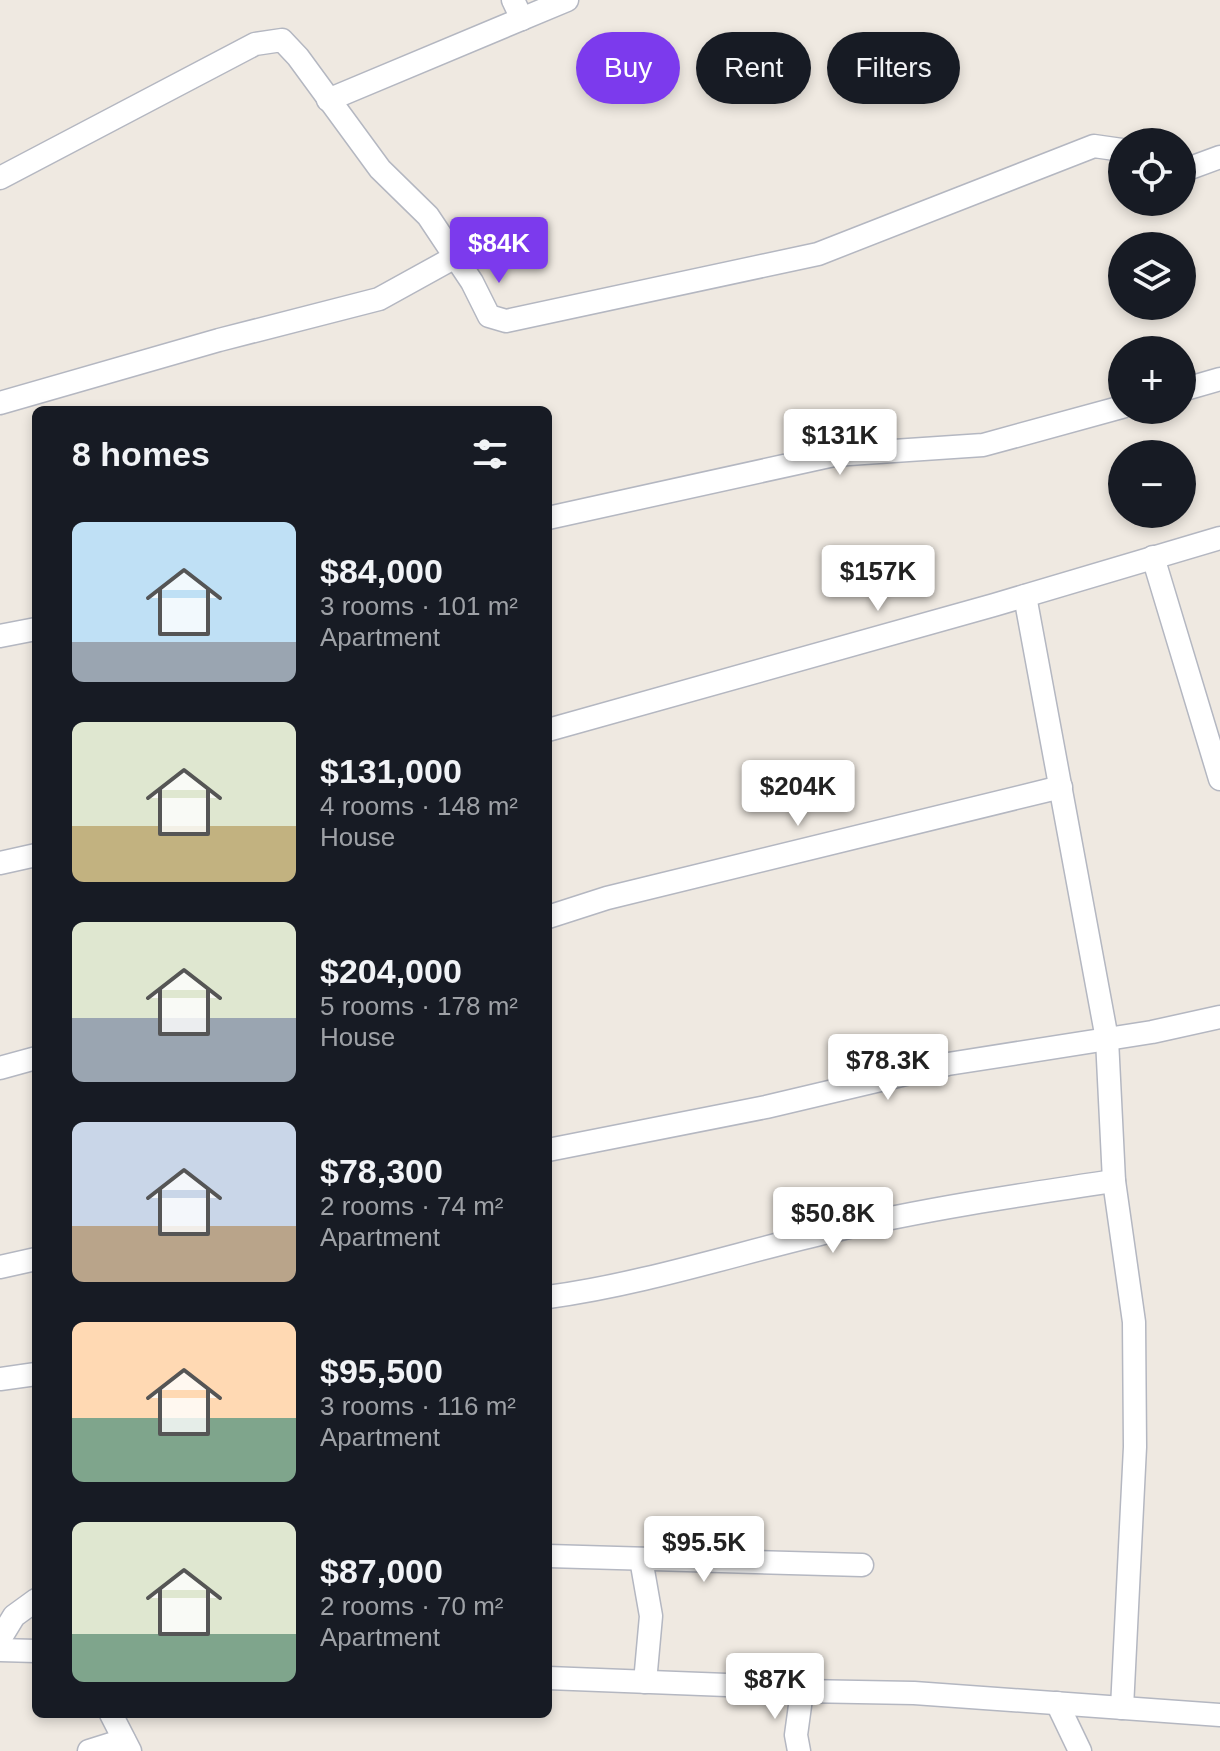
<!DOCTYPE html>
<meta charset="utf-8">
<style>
:root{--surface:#171b24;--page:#242831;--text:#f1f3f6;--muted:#9ea1a6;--accent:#7c3aed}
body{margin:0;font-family:Arial,sans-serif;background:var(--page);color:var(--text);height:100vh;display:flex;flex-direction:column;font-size:30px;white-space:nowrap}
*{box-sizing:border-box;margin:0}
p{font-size:26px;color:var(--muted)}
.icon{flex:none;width:44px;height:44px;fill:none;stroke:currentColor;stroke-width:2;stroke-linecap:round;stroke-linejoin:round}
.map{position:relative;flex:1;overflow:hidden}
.drawer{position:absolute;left:32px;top:406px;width:520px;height:1312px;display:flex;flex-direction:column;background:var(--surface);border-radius:12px;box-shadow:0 4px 12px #0003}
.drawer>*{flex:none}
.top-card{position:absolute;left:576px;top:32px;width:524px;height:72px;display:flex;gap:16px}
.fabs{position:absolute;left:1108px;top:128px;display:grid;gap:16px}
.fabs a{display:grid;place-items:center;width:88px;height:88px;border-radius:50%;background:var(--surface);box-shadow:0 4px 12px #0003;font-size:40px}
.price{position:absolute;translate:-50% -68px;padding:0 18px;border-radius:8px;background:#fff;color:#222;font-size:26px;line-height:52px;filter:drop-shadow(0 2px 4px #0008)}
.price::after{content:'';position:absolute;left:50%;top:48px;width:24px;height:18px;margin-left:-12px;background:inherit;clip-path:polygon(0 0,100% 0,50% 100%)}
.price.current{background:var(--accent);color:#fff}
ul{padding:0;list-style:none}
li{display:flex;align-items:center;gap:24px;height:200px;padding:0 40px}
li span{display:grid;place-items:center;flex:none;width:224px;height:160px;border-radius:12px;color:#555}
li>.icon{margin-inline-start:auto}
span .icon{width:96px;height:96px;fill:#fffc;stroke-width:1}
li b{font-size:34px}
h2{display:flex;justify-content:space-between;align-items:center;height:96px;padding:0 40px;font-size:34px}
.pill{padding:0 28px;border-radius:36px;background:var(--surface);box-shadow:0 4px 12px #0003;font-size:28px;line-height:72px}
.pill.current{background:var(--accent);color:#fff}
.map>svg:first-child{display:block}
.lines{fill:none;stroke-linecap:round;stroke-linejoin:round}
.street-casing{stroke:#b4b7c1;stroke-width:25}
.street{stroke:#fff;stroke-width:22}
</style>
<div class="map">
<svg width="1220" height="1751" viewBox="0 0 1220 1751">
<rect width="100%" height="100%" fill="#efe9e1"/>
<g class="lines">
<defs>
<g id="street">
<path d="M 513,0 L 522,19"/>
<path d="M 328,100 L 567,0"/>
<path d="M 1182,171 L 1220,157"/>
<path d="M 0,178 L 255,44 L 282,40 L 298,57 L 380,169 L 428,216 L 472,282 L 489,316 L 506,321 L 818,254 L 1094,146 L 1122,150"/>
<path d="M 1182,390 L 1220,379"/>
<path d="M 0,403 L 219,340 L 379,299 L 455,257"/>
<path d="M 548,518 L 834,455 L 983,445 L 1122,407"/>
<path d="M 1153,557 L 1220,779"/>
<path d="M 1025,596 L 1107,1039 L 1114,1181 L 1134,1322 L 1135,1447 L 1122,1708"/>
<path d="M 0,636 L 36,629"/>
<path d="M 548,730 L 994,605 L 1220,538"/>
<path d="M 0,863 L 36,855"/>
<path d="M 548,917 L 607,898 L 1061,787"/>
<path d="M 0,1068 L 36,1058"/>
<path d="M 548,1150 L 766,1107 L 948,1064 L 1152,1032 L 1220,1017"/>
<path d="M 0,1267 L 36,1259"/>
<path d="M 548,1297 C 644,1284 738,1253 832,1231 C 925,1209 1020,1195 1114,1181"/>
<path d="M 0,1379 L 36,1374"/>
<path d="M 548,1556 L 862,1565"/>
<path d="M 641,1559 L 651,1616 L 645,1682"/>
<path d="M 0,1639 L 14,1616 L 36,1600"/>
<path d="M 0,1650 L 36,1651"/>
<path d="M 548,1678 L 752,1686 L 802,1691 L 914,1693 L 1220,1715"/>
<path d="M 1057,1703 L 1080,1751"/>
<path d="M 111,1714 L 130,1751"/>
<path d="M 89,1751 L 124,1740"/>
<path d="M 799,1751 L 796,1735 L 802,1691"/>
</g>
</defs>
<!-- street casing -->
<use href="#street" class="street-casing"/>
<!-- street -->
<use href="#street" class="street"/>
</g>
</svg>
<div class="fabs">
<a><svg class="icon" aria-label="locate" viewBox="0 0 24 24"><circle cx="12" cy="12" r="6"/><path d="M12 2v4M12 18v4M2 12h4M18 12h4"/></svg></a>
<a><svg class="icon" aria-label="layers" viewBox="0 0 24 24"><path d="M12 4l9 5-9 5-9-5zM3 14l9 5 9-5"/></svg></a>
<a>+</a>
<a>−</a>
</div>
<b class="price current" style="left:499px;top:285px">$84K</b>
<b class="price" style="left:840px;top:477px">$131K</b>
<b class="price" style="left:878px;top:613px">$157K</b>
<b class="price" style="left:798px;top:828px">$204K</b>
<b class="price" style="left:888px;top:1102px">$78.3K</b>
<b class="price" style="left:833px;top:1255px">$50.8K</b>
<b class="price" style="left:704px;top:1584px">$95.5K</b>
<b class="price" style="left:775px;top:1721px">$87K</b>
<div class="top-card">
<a class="pill current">Buy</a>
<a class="pill">Rent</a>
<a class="pill">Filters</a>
</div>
<section class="drawer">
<h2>8 homes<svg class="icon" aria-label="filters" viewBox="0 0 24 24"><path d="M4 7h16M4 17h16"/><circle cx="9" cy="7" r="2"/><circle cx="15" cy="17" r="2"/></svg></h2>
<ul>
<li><span style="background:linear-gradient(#bfe0f5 75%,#9aa5b1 0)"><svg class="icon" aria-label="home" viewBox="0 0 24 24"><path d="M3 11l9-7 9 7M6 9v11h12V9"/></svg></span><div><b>$84,000</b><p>3 rooms · 101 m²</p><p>Apartment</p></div></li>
<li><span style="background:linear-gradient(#dfe7d0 65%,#c2b280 0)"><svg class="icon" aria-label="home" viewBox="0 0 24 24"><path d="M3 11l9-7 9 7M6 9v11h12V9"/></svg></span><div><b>$131,000</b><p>4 rooms · 148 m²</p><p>House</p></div></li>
<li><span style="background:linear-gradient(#dfe7d0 60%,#9aa5b1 0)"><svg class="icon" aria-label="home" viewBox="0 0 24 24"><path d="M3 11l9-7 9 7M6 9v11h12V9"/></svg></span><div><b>$204,000</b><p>5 rooms · 178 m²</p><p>House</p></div></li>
<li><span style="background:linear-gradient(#c9d6e8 65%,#b9a48a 0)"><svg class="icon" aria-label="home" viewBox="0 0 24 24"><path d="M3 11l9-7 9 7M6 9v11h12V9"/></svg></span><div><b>$78,300</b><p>2 rooms · 74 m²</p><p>Apartment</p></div></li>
<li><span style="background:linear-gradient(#ffd9b3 60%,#7fa58c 0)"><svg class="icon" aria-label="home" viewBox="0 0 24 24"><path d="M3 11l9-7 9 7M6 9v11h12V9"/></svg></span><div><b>$95,500</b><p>3 rooms · 116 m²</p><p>Apartment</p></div></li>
<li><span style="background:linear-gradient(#dfe7d0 70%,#7fa58c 0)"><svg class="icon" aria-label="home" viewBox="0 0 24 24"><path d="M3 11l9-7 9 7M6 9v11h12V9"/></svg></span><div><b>$87,000</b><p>2 rooms · 70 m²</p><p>Apartment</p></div></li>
</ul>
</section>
</div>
